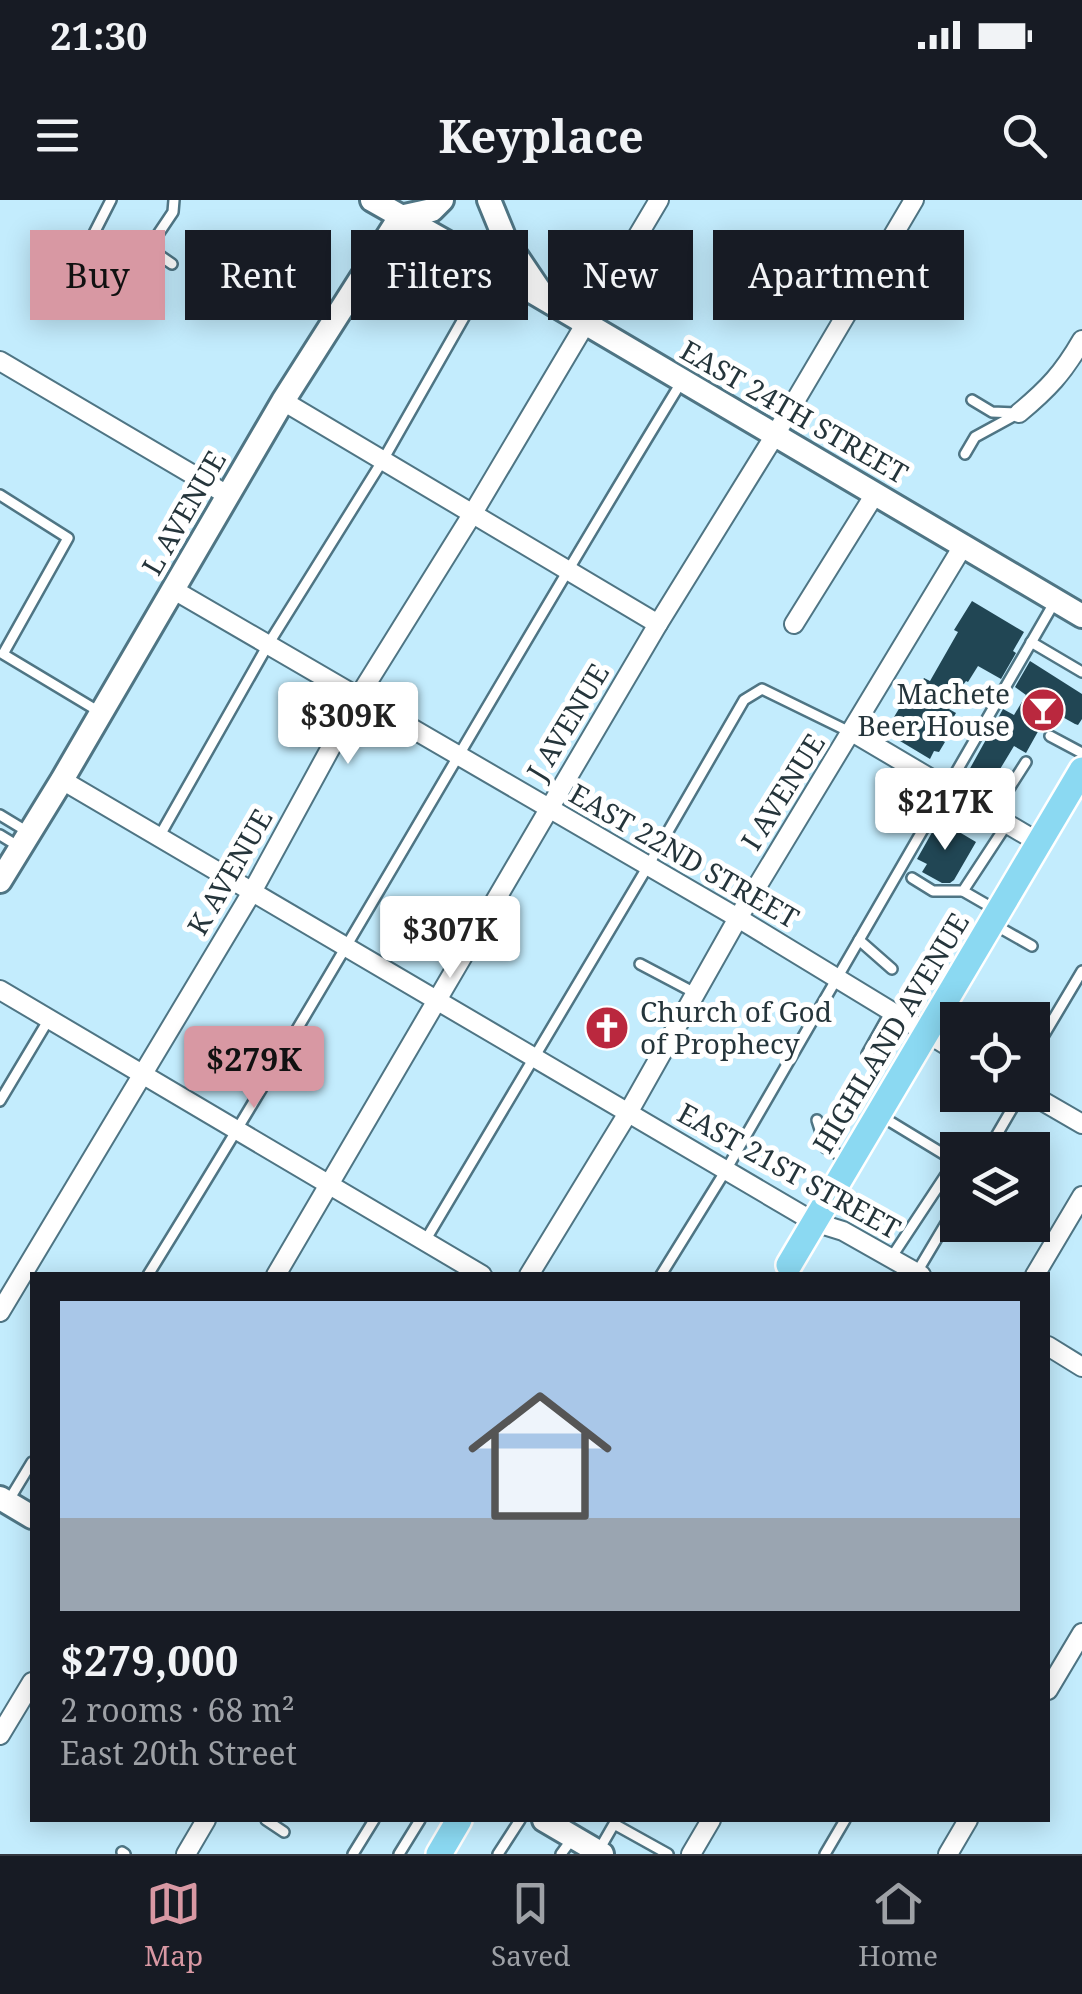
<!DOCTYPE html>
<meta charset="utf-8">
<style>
:root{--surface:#171b24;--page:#242831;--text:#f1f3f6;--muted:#9ea1a6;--line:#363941;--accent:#d898a3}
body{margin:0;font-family:"Noto Serif",serif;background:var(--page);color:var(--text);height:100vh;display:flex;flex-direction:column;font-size:38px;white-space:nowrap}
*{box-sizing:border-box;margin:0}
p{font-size:32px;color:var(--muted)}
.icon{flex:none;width:55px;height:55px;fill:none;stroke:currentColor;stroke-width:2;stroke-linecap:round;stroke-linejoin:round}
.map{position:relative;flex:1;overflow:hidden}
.side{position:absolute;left:30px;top:1072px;width:1020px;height:550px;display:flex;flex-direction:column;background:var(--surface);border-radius:0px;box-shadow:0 5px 25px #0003}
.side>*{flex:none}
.hud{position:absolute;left:30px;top:30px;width:1022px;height:90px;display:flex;gap:20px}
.controls{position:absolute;left:940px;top:802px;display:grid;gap:20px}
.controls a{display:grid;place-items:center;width:110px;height:110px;border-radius:0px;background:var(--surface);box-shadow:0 5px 25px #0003;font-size:50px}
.price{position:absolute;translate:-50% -85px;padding:0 22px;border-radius:10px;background:#fff;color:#222;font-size:32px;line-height:65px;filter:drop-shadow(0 2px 5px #0008)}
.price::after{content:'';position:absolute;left:50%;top:60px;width:30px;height:22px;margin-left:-15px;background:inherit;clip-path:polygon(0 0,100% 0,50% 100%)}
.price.selected{background:var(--accent);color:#111}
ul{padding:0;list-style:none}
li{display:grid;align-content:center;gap:20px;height:530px;padding:0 30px}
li+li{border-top:2px solid var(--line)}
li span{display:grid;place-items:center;height:310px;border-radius:0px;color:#555}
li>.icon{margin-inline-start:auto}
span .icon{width:180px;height:180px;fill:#fffc;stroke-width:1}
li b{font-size:42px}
.pill{padding:0 35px;border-radius:0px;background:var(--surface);box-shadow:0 5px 25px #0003;font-size:35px;line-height:90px}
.pill.selected{background:var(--accent);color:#111}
.status{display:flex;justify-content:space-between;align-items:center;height:70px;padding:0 50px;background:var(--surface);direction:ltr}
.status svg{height:28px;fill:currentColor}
header{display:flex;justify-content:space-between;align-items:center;height:130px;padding:0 30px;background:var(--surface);font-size:45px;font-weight:700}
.tab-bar{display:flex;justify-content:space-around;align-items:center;height:140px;border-top:2px solid var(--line);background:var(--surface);font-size:28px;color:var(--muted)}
.tab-bar a{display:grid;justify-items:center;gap:5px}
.tab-bar .selected{color:var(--accent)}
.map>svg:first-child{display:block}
.building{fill:#214654}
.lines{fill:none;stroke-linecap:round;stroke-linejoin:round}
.lane-casing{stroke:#4f7584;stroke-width:14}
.street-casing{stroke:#4f7584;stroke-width:22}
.secondary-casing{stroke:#4f7584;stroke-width:28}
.primary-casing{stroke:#fff;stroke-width:30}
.lane{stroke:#fff;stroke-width:9}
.street{stroke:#fff;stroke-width:18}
.secondary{stroke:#fff;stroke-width:22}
.primary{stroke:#8bd9f2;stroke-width:25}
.labels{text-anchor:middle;stroke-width:10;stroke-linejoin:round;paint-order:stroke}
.street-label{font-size:28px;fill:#25353b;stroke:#fff}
.poi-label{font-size:28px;fill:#25353b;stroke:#fff;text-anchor:end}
</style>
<div class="status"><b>21:30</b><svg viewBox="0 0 49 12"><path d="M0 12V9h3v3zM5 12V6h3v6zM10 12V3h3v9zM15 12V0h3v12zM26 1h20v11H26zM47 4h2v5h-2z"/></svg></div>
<header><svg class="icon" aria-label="menu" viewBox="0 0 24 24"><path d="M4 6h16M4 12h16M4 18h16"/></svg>Keyplace<svg class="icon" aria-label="search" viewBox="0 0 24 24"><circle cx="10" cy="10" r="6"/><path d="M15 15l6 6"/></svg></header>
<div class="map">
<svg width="1082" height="1654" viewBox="0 0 1082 1654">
<rect width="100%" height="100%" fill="#c3ecfd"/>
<!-- building -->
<g class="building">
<path d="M 972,401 L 1024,432 L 1013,451 L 1016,453 L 1001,479 L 978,466 L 968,482 L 966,481 L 963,485 L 949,509 L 956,513 L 941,540 L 945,542 L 939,552 L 934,551 L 930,559 L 885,532 L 912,487 L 917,490 L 924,478 L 930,481 L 958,432 L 954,430 Z"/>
<path d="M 1030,461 L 1082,494 L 1082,519 L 1078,525 L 1075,524 L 1050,510 L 1026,553 L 1014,546 L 985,594 L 963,581 L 1003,509 L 1014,515 L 1026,495 L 1015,487 Z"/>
<path d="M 939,620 L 976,642 L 954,680 L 950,683 L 942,683 L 922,672 L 927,664 L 917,659 Z"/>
</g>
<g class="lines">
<defs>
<g id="lane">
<path d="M 149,48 L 172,64"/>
<path d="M 86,49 L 111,0"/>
<path d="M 140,61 L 173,12 L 174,0"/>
<path d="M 972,200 L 992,212 L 1016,213"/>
<path d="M 965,254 L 975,237 L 1019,213"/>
<path d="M 0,295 L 68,338 L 3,454 L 98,511"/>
<path d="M 1031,442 L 1082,472"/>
<path d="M 1050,536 L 1082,553"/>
<path d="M 0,615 L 28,632"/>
<path d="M 992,615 L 1026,562"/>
<path d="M 0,635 L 18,646"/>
<path d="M 159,637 L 269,443 L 383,260 L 491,70"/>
<path d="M 912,678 L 933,691 L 963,691 L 1007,624"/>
<path d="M 963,691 L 996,710"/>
<path d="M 995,725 L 1032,746"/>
<path d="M 859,740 L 892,769"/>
<path d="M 640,764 L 695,793"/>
<path d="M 867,854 L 891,811"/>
<path d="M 1032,855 L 1082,771"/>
<path d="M 0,901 L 49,819"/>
<path d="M 881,916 L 955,961 L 891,1058"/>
<path d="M 817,920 L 826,948 L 849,960"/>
<path d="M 988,950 L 1020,895"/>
<path d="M 425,1041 L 648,666 L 744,500 L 762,489 L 850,532"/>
<path d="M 917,1072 L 958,1003"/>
<path d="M 148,1075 C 331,780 501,477 682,181"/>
<path d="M 661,1075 L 726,970 L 1054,403"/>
<path d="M 9,1300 L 32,1262"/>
<path d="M 266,1620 L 284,1632"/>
<path d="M 599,1650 L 614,1624 L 668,1654"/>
<path d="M 122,1652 L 125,1654"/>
<path d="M 353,1654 L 374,1620"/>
<path d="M 399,1654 L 420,1620"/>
<path d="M 498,1654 L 520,1620"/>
<path d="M 561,1654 L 572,1639"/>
<path d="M 825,1654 L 845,1620"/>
</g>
<g id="street">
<path d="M 0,161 L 229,296"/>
<path d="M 283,201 L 658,424"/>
<path d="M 1019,213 C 1048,189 1063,173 1082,140"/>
<path d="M 174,390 L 738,718 L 958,852"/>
<path d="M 794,424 L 875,294"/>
<path d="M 852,532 L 1038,642"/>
<path d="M 62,580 L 814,1022 L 843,1031 L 921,1075"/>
<path d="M 0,790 L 482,1075"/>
<path d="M 1032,895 L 1082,924"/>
<path d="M 276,1075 L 549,609 L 658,424 L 775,235 L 914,0"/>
<path d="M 529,1075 L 628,913 L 738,718 L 963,346"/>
<path d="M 1035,1075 L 1082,996"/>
<path d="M 0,1112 L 252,692 L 359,496 L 473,313 L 659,0"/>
<path d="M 1048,1146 L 1082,1167"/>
<path d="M 1048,1490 L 1082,1433"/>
<path d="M 0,1535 L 32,1482"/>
<path d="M 186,1654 L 206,1620"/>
<path d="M 691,1654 L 711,1620"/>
<path d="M 948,1654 L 968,1620"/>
</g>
<g id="secondary">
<path d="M 372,0 L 492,68 L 1082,416"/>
<path d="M 489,0 L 505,39 L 542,94"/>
<path d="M 0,681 L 62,580 L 283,201 L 400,17 L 432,10 L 442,0"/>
<path d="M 0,1298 L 32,1317"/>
<path d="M 544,1620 L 602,1654"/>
</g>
<g id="primary">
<path d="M 789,1065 L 1082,570"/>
<path d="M 439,1654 L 459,1620"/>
</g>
</defs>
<!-- lane casing -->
<use href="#lane" class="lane-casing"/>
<!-- street casing -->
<use href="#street" class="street-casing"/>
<!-- secondary casing -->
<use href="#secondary" class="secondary-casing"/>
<!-- primary casing -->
<use href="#primary" class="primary-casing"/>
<!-- lane -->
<use href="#lane" class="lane"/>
<!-- street -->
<use href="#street" class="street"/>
<!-- secondary -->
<use href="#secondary" class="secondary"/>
<!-- primary -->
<use href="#primary" class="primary"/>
</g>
<!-- icons -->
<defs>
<symbol id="bar-disc" viewBox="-11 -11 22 22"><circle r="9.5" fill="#ba283e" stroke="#fff"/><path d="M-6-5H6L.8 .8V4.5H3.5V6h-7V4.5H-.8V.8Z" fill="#fff"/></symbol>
<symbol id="church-disc" viewBox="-11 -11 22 22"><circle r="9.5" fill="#ba283e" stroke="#fff"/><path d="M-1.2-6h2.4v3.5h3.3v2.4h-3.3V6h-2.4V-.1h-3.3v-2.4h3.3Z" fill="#fff"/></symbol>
</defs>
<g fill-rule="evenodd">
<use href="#bar-disc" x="1018" y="485" width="50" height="50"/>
<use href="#church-disc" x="582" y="803" width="50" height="50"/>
</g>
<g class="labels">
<!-- street labels -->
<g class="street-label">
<text transform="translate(794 212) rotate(30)" y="10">EAST 24TH STREET</text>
<text transform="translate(184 313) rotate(-60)" y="10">L AVENUE</text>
<text transform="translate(568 522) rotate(-59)" y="10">J AVENUE</text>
<text transform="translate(783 592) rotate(-58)" y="10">I AVENUE</text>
<text transform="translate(684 656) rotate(30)" y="10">EAST 22ND STREET</text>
<text transform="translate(230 672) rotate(-60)" y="10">K AVENUE</text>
<text transform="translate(891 833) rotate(-59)" y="10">HIGHLAND AVENUE</text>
<text transform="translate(789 971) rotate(29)" y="10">EAST 21ST STREET</text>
</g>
<!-- poi labels -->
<g class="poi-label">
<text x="1010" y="504">Machete<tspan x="1010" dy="32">Beer House</tspan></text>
<text x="640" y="822" text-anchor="start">Church of God<tspan x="640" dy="32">of Prophecy</tspan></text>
</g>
</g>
</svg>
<div class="controls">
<a><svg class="icon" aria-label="locate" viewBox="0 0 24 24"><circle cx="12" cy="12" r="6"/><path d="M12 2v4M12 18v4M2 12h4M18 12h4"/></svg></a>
<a><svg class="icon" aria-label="layers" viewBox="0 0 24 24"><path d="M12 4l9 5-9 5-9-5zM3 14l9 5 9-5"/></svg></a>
</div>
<b class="price" style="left:348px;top:567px">$309K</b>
<b class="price" style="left:945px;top:653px">$217K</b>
<b class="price" style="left:450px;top:781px">$307K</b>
<b class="price selected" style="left:254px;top:911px">$279K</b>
<div class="hud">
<a class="pill selected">Buy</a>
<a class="pill">Rent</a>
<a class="pill">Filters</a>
<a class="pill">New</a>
<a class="pill">Apartment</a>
</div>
<section class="side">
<ul>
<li><span style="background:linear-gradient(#a9c7e8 70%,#9aa5b1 0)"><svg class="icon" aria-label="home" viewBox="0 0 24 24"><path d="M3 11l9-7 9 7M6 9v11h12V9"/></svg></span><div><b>$279,000</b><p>2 rooms · 68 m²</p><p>East 20th Street</p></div></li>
</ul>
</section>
</div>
<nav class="tab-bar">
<a class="selected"><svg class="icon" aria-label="map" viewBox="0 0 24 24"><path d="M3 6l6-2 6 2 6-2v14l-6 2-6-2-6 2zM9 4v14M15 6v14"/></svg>Map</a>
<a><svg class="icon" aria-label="saved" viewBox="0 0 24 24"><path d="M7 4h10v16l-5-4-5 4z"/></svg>Saved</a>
<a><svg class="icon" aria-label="home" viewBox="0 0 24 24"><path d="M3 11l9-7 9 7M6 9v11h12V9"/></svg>Home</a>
</nav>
